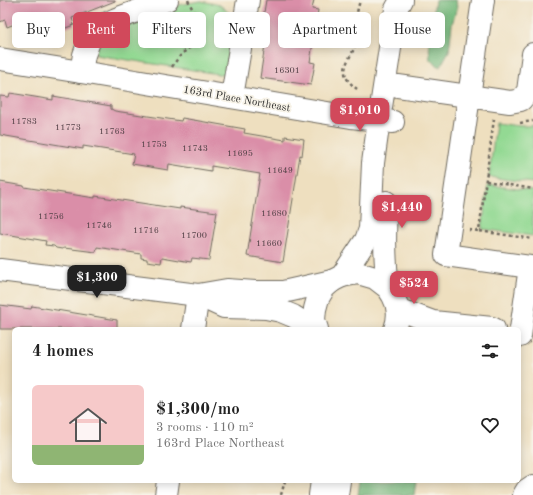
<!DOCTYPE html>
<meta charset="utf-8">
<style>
:root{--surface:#fff;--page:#f6f6f6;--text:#222;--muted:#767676;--line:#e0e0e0;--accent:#d1495b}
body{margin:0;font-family:"Old Standard TT",serif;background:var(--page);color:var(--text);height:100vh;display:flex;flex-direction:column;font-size:15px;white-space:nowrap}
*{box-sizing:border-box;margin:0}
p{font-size:13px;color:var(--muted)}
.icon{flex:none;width:22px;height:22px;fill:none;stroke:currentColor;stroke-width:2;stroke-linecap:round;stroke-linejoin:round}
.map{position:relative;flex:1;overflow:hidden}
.panel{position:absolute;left:12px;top:327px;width:509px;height:156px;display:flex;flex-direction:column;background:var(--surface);border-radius:6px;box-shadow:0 2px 10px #0003}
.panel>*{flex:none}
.hud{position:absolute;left:12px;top:12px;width:509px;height:36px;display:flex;gap:8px}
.price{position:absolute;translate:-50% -34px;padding:0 9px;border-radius:8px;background:var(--accent);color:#fff;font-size:13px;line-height:26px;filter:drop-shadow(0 1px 2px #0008)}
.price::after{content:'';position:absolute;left:50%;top:24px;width:12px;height:9px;margin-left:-6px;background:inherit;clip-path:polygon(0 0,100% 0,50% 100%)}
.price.active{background:#222;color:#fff}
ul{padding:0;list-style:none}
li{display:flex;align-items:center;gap:12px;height:100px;padding:0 20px}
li+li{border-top:1px solid var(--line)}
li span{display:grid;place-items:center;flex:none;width:112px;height:80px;border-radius:6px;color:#555}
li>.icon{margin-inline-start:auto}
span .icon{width:48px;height:48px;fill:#fffc;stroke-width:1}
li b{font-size:17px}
h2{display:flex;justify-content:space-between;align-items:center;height:48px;padding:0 20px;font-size:17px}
.pill{padding:0 14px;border-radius:6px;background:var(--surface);box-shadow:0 2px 10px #0003;font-size:14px;line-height:36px}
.pill.active{background:var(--accent);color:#fff}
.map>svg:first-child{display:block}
.green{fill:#93d993;stroke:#5f825f}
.forest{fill:#76b97d;stroke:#507254}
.building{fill:#da8ea8}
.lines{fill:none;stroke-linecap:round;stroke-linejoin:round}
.minor-casing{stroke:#6f6a5f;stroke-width:24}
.path{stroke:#6f6a5f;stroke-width:2.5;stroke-dasharray:3 3;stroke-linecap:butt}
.minor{stroke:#fff;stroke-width:22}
.labels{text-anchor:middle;stroke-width:3.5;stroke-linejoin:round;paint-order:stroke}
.number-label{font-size:9px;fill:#57444a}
.street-label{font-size:11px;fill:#2b2b2b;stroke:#f7f3e8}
</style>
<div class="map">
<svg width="533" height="495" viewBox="0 0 533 495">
<rect width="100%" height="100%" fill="#f7f3e8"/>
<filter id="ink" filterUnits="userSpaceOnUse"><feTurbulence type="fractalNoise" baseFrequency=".025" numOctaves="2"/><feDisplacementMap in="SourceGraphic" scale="8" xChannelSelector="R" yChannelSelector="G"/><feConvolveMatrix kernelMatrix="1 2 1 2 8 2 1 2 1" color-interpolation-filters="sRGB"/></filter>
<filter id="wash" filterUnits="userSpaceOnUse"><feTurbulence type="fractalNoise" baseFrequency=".012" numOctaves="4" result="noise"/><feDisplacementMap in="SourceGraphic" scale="16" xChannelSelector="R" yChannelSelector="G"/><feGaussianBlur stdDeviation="0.9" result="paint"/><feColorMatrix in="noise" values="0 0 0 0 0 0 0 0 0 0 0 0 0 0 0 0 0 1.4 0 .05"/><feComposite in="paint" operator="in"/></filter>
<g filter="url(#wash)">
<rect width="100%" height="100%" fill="#eedfbf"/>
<!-- green -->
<g class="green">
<path d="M 201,1 L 220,5 L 229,13 L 233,25 L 225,75 L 96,55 L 96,50 L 101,39 L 114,30 L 147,17 L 183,4 Z"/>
<path d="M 496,123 C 508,124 522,128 533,125 L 533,183 L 489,177 Z"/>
<path d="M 488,185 L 533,191 L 533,236 L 482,229 Z"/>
</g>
<!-- forest -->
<g class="forest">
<path d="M 435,0 L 456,0 L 457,8 L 452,24 L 449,51 L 440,67 L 430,60 L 429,44 Z"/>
<path d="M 360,481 L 416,481 L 414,495 L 358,495 Z"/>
</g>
<g id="blocks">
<!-- building -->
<g class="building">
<path d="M 0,0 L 115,0 L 115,1 L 72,18 L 74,25 L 60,30 L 58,26 L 55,27 L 54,24 L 38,30 L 33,17 L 7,27 L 5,20 L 0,22 Z"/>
<path d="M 266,0 L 314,0 L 312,9 L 318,10 L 310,62 L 315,63 L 311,85 L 260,78 L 266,38 L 260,37 Z"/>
<path d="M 10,93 L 53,100 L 53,96 L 111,106 L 111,109 L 115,111 L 181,121 L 182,118 L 245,129 L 244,133 L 285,140 L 285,136 L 304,139 L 302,156 L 300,155 L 283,262 L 247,256 L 260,174 L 211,166 L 211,171 L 169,164 L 168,170 L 132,164 L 134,154 L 83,146 L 83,149 L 0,135 L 0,96 L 9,97 Z"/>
<path d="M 0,182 L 24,186 L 24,187 L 95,198 L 95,196 L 180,209 L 180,207 L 217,212 L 209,260 L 192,258 L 191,262 L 162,257 L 161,263 L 147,261 L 147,259 L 141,258 L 141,254 L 97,247 L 96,252 L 64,248 L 62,249 L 56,248 L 54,246 L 45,245 L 46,241 L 0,233 Z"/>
<path d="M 0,305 L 31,309 L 32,306 L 117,320 L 117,329 L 0,329 Z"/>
</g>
</g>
</g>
<g filter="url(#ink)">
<use href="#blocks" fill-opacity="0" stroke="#6f6a5f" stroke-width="1"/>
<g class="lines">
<defs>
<g id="minor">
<path d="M 483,0 L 446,255 L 530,267 L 520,336"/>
<path d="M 0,59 L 81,72 L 351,117 L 379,120 L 393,122"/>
<path d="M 81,72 L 84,55 L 90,39 L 101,26 L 116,19 L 167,0"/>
<path d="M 398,86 L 510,102 L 521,100 L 528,91 L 533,54"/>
<path d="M 232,97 L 248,0"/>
<path d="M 386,202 C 385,230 384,257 388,285 C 388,290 391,292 393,296 C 399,306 399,319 395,329"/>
<path d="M 0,270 L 198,295 L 224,307 L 266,308 L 281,311 L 293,316 L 314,329"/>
<path d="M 342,276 L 358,273 L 375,278 L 388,288"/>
<path d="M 198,295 L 227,290 L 255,292 L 283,292 L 332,281"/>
<path d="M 398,309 L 433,322 L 492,328 L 494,329"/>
<path d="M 193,329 L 198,295"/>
<path d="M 317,329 L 314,320 L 315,309 L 318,298 L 324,288 L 332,281 L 342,276 L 366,240 L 370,229 L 373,163 L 379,120 L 396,9 L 401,0"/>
<path d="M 166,495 L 168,481"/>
<path d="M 320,495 L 322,481"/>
<path d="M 337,495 L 339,481"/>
<path d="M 524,495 L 527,490 L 533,486"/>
</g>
</defs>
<!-- minor casing -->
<use href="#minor" class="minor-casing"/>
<!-- path -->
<g class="path">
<path d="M 172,67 C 175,62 178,58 182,54 C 188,48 200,42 201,33 C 202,26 191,7 188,0"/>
<path d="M 357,89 C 352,85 345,79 345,72 C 345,62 352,55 355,46 C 356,39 355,32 355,24 C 356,16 358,8 360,0"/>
<path d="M 494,119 L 479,231 L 533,239"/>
<path d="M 520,123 L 533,121"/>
<path d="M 486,181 L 533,189"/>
<path d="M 469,230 L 479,231"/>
<path d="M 281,495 L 285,481"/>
</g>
<!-- minor -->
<use href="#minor" class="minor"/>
</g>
</g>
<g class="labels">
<!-- number labels -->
<g class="number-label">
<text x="287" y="73">16301</text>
<text x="24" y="124">11783</text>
<text x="68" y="130">11773</text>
<text x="112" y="134">11763</text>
<text x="154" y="147">11753</text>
<text x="195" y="151">11743</text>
<text x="240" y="156">11695</text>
<text x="280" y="173">11649</text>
<text x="274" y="216">11680</text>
<text x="51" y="219">11756</text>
<text x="99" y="228">11746</text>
<text x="146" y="233">11716</text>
<text x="194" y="238">11700</text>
<text x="269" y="246">11660</text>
</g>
<!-- street labels -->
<g class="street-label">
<text transform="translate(237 98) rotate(10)" y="4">163rd Place Northeast</text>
</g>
</g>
</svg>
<b class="price" style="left:360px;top:132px">$1,010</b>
<b class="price" style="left:402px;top:229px">$1,440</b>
<b class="price active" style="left:97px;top:299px">$1,300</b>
<b class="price" style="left:414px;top:305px">$524</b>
<div class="hud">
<a class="pill">Buy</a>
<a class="pill active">Rent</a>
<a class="pill">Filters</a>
<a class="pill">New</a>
<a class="pill">Apartment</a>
<a class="pill">House</a>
</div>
<section class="panel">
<h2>4 homes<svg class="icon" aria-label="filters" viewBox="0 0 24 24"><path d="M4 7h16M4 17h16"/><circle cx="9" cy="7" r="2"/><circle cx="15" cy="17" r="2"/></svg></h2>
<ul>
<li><span style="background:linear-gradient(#f6c9c9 75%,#8fb573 0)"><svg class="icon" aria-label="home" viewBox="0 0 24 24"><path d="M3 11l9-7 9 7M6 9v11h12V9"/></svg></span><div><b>$1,300/mo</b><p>3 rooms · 110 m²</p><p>163rd Place Northeast</p></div><svg class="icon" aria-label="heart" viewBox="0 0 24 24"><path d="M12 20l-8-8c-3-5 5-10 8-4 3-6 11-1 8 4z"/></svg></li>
</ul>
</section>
</div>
